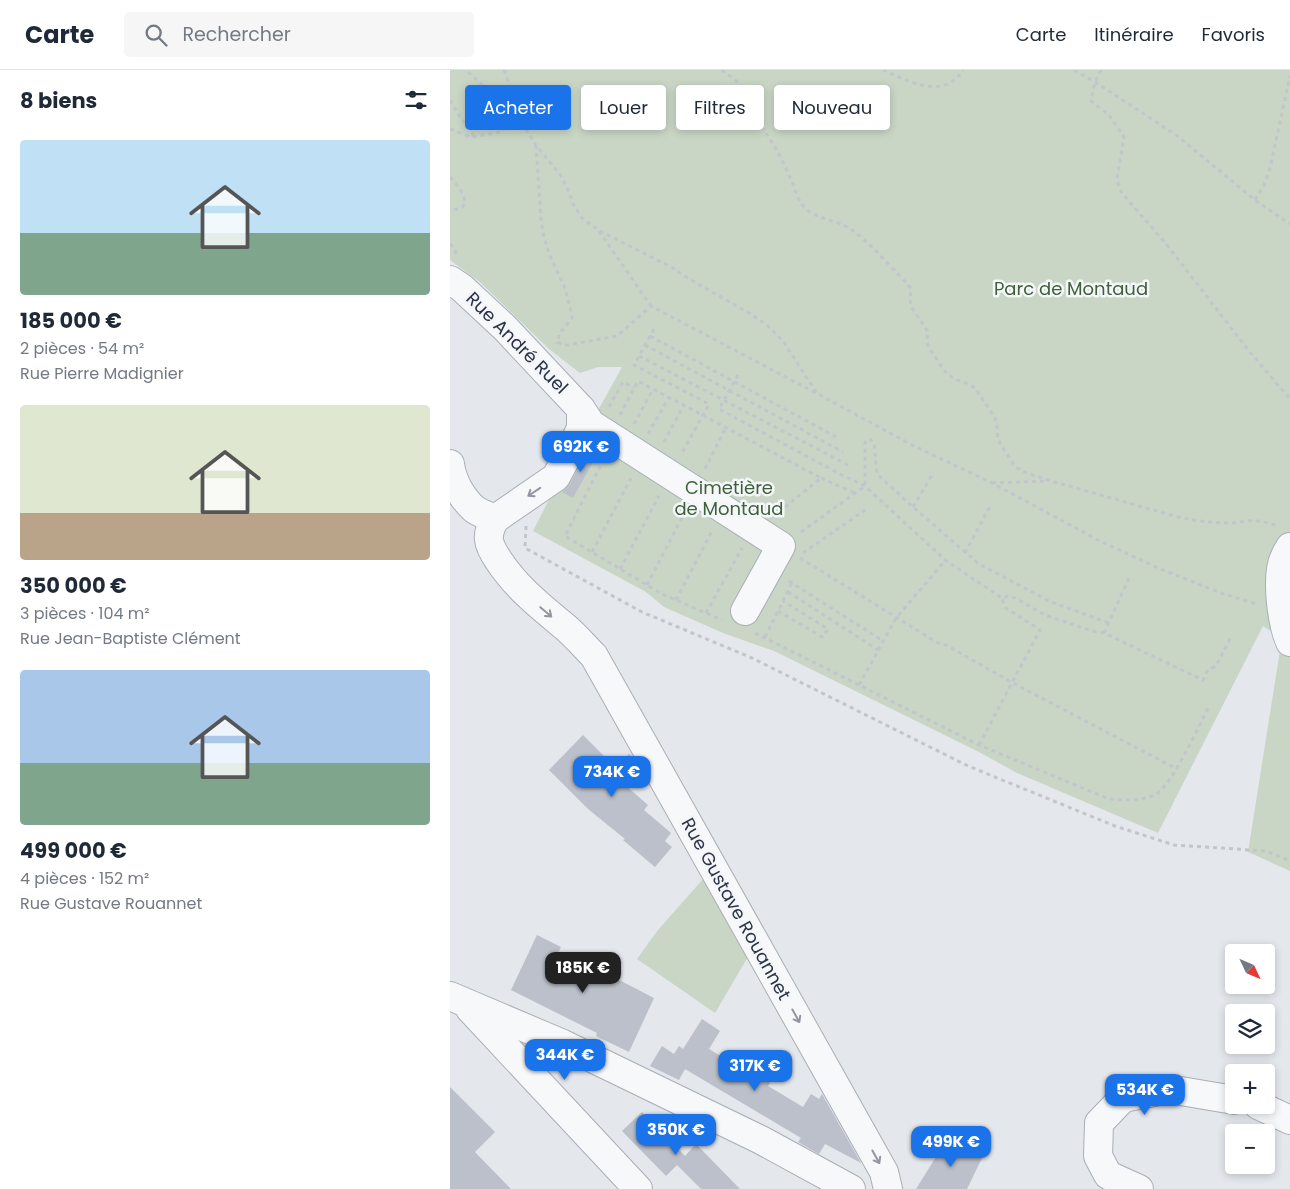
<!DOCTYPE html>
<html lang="fr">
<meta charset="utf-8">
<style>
:root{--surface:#fff;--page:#f6f6f7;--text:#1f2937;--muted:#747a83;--line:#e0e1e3;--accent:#1a73e8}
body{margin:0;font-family:Poppins,sans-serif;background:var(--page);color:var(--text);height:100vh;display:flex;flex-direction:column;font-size:19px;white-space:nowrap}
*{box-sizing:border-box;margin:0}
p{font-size:16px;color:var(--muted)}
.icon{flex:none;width:28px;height:28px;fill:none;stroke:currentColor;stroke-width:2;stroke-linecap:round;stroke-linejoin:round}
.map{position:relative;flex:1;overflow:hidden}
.side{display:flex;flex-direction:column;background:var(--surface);width:450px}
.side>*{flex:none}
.guide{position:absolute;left:15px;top:15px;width:475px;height:45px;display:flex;gap:10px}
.needle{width:32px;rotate:134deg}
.fabs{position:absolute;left:775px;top:874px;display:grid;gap:10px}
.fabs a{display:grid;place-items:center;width:50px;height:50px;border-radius:5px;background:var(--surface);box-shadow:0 2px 8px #0003;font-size:25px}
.price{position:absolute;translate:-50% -42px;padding:0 11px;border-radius:10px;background:var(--accent);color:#fff;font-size:16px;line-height:32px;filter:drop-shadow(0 1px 2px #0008)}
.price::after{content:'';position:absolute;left:50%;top:30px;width:15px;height:11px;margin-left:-8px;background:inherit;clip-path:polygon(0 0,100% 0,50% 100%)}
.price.active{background:#222;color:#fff}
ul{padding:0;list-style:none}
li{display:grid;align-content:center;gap:10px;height:265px;padding:0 20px}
li span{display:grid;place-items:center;height:155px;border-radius:5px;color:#555}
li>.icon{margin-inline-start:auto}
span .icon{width:90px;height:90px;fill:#fffc;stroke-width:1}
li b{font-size:21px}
h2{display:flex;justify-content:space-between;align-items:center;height:60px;padding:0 20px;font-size:21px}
.chip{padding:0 18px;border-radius:5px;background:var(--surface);box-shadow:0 2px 8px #0003;font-size:18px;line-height:45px}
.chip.active{background:var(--accent);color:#fff}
header{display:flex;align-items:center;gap:30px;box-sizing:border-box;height:70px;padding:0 25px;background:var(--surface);border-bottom:1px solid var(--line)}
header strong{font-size:24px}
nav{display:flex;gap:28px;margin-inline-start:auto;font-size:18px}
.search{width:350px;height:45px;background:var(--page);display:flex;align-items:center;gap:12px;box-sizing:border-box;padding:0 18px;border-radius:5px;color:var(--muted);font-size:19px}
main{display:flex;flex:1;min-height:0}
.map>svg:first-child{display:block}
.green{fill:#c9d6c5}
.building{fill:#bbc0ca}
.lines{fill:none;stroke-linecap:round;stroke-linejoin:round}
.minor-casing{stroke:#a9aeb7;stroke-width:30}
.path{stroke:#c2c5cb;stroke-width:3;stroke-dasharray:4 4;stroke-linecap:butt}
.minor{stroke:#f7f8fa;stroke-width:28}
.oneway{stroke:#9196a0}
.labels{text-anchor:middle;stroke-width:5;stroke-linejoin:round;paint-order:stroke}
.park-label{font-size:18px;fill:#3f6138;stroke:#f4f6f9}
.street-label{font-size:18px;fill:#2b3445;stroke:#f4f6f9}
</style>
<header>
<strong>Carte</strong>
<div class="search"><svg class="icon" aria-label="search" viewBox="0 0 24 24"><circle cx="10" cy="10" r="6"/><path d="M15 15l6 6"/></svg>Rechercher</div>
<nav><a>Carte</a><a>Itinéraire</a><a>Favoris</a></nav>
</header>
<main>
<section class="side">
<h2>8 biens<svg class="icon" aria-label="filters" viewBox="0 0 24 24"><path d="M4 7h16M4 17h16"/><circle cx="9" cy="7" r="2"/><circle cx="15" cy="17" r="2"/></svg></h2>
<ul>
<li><span style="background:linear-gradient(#bfe0f5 60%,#7fa58c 0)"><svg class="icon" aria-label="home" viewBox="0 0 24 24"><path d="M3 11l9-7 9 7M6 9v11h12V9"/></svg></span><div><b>185 000 €</b><p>2 pièces · 54 m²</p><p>Rue Pierre Madignier</p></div></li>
<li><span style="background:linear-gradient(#dfe7d0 70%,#b9a48a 0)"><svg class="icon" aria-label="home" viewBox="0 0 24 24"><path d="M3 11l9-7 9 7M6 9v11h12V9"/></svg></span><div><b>350 000 €</b><p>3 pièces · 104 m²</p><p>Rue Jean-Baptiste Clément</p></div></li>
<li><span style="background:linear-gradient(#a9c7e8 60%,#7fa58c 0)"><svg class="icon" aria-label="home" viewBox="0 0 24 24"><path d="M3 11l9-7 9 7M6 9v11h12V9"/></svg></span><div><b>499 000 €</b><p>4 pièces · 152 m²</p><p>Rue Gustave Rouannet</p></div></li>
</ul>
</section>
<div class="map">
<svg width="840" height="1119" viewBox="0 0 840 1119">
<rect width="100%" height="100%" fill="#e4e7ec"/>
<!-- green -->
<g class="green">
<path d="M 0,0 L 840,0 L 840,801 L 798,782 L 832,568 L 813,556 L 708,763 L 567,703 L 527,681 L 324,581 L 273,563 L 214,537 L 196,522 L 83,461 L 105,418 L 172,297 L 148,297 L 130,303 L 99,279 L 31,213 L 0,190 Z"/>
<path d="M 254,808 L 299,885 L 265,943 L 187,889 L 208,860 Z"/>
</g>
<!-- building -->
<g class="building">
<path d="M 139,378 L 148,383 L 123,428 L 112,422 L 120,414 Z"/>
<path d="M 133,665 L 167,699 L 179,684 L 184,689 L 189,698 L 175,715 L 198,735 L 194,740 L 221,763 L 215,771 L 222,777 L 205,797 L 173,770 L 175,769 L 138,739 L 99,700 Z"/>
<path d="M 87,865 L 111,877 L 108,883 L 143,899 L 144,897 L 204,928 L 179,982 L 146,966 L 147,963 L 61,920 Z"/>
<path d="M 252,949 L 270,961 L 259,979 L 302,1005 L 306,999 L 322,1009 L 318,1016 L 353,1037 L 361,1024 L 369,1029 L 372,1024 L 411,1093 L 375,1074 L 369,1084 L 348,1072 L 351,1068 L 235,999 L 229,1010 L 200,996 L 212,976 L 224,984 L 229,976 L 233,979 Z"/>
<path d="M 0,1017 L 45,1062 L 25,1082 L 61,1119 L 0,1119 Z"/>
<path d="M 192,1042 L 235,1086 L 246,1074 L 290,1119 L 251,1119 L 227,1095 L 216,1106 L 172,1061 Z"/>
<path d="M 499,1066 L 532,1088 L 517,1119 L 466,1119 Z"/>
</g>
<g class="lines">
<defs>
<g id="minor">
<path d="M 0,210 L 12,218 L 55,258 L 131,339 L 141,354 L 331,476 L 295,541"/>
<path d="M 131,339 L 131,358 L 123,375 L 106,407 L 45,449 C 41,456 38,462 39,470 C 40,478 45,485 49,491 C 66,517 90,536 114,556 C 125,565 134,576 144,586 L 434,1102 L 438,1119"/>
<path d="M 0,394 C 2,411 12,428 24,439 C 29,443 39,446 45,449"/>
<path d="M 840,477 C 836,483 832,492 831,499 C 828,519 832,554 840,572"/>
<path d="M 0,926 L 113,974 L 311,1070 L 401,1119"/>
<path d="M 20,939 L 188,1119"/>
<path d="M 808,1035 L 840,1050"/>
<path d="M 689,1119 L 658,1105 L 648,1086 L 649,1053 L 673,1028 L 719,1019 L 784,1030"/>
</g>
</defs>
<!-- minor casing -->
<use href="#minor" class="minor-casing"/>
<!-- path -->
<g class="path">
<path d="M 54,0 L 62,22 L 63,36 L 66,45 L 86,75 L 111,106 L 118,120 L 124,136 L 132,148 L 148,160 L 223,198 L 236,207 L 299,243 L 317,255 L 333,271 L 366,322"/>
<path d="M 272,0 C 279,6 290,11 293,21 C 294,28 291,32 296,39 C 299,43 304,46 307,50 C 319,67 330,84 338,103 C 344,114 346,128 354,137 C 367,150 385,149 399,158 C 421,173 438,195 457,213 L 461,219 L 460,230 L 462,238 L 478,262 L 477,272 L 479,278 L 497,304 L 507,310 L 519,314 L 525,318 L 545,348 L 547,355 L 547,362 L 548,370 L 564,395 L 571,401 L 601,411 L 728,447 C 746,451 764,453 783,453 C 790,452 798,450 806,451 C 814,451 821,454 829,456"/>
<path d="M 433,0 C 458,11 494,31 513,0"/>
<path d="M 624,0 L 645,12 L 726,65 L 805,130 L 840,154"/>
<path d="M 651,0 L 645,12 L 641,31 L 659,45 L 674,67 L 667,109 L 669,118 L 672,123 L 717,175 L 799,281 L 840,329"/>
<path d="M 0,30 L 10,47 L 22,60 L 23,66"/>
<path d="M 0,59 L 21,67 L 51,62 L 66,45 L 16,0"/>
<path d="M 86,75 L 91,150 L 94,168 L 100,186 L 114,216 L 120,236 L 122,248 L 109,264 L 108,272 L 107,274"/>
<path d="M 0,107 C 4,112 9,117 12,123 C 19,135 12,141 0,139"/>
<path d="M 805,130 L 814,115 L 820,98 L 840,6"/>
<path d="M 149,161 L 201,236"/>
<path d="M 0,174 L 4,178 L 8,188"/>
<path d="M 204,259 L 184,295 L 259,334 L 232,383"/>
<path d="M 200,266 L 390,369"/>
<path d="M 108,272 L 113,275 L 117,275 L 167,266 L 201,236 L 366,323 L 464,376 L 542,413 L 648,470 L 706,497 L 768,522 L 806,534"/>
<path d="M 195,275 L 393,382"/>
<path d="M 189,286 L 398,395"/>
<path d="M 288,305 L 269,339 L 386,402 L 415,416 L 495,490 L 552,528"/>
<path d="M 159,337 L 173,312 L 184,318"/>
<path d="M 170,345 L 188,311 L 371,408 L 325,445"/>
<path d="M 184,354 L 203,319"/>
<path d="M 198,364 L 219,327"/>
<path d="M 214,372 L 234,335"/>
<path d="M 154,389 L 115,466 L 212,524 L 272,550"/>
<path d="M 255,399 L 276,357"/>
<path d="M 371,408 L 405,423"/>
<path d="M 542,413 L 598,411"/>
<path d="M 463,437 L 482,405"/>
<path d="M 76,456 L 75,478 L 192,542 L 302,588 L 518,696 L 665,756 L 724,775 L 816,781 L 840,791"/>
<path d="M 351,462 L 415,416 L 415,373 L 416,370 L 421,370 L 424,373 L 427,404 L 463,437 L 529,494 L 601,532 L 659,553"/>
<path d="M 142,482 L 181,408"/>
<path d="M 353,483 L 415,440"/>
<path d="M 515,483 L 540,436"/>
<path d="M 350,488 L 488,573 L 496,575 L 563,613 L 727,699"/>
<path d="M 170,499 L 209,426"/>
<path d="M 339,511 L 433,571"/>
<path d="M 197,515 L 235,442"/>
<path d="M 338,522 L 428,580"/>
<path d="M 226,530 L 263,459"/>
<path d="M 328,541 L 372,567 L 378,559 L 333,531"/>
<path d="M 256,543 L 292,478"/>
<path d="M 305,563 L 529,675 L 659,729 C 675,730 691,731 705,725 C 721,717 750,654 759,636"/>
<path d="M 654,563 L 679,508"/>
<path d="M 315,567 L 342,513"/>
<path d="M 409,615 L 446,548 L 495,491"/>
<path d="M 529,675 L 590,560 L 556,538 L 553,532 L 552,528 L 557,526 L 565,528 L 595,545 L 642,561 L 654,563 L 753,610 L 758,600 L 766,596 L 782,565"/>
</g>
<!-- minor -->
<use href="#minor" class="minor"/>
</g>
<!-- one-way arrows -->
<defs><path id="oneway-shaft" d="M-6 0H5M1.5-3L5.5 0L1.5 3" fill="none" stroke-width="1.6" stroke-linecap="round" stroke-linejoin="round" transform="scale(1.25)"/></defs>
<g class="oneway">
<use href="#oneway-shaft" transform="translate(84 422) rotate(146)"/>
<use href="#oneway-shaft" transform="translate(96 542) rotate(40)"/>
<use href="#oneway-shaft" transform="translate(346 946) rotate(61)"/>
<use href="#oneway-shaft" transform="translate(426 1087) rotate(61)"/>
</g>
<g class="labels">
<!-- park labels -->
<g class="park-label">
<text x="621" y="225">Parc de Montaud</text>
<text x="279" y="424">Cimetière<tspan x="279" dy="21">de Montaud</tspan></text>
</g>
<!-- street labels -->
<g class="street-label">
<text transform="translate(67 273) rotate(45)" y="6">Rue André Ruel</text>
<text transform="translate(286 839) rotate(61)" y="6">Rue Gustave Rouannet</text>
</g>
</g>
</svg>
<div class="fabs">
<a><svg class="needle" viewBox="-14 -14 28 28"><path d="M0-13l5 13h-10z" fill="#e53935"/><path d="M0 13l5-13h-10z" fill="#747a83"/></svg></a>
<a><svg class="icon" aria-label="layers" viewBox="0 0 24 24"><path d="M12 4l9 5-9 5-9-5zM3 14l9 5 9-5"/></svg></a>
<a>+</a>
<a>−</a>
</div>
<b class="price" style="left:131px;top:403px">692K €</b>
<b class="price" style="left:162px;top:728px">734K €</b>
<b class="price active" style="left:133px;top:924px">185K €</b>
<b class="price" style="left:115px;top:1011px">344K €</b>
<b class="price" style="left:305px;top:1022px">317K €</b>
<b class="price" style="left:695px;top:1046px">534K €</b>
<b class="price" style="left:226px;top:1086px">350K €</b>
<b class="price" style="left:501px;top:1098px">499K €</b>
<div class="guide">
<a class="chip active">Acheter</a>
<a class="chip">Louer</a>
<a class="chip">Filtres</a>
<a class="chip">Nouveau</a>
</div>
</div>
</main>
